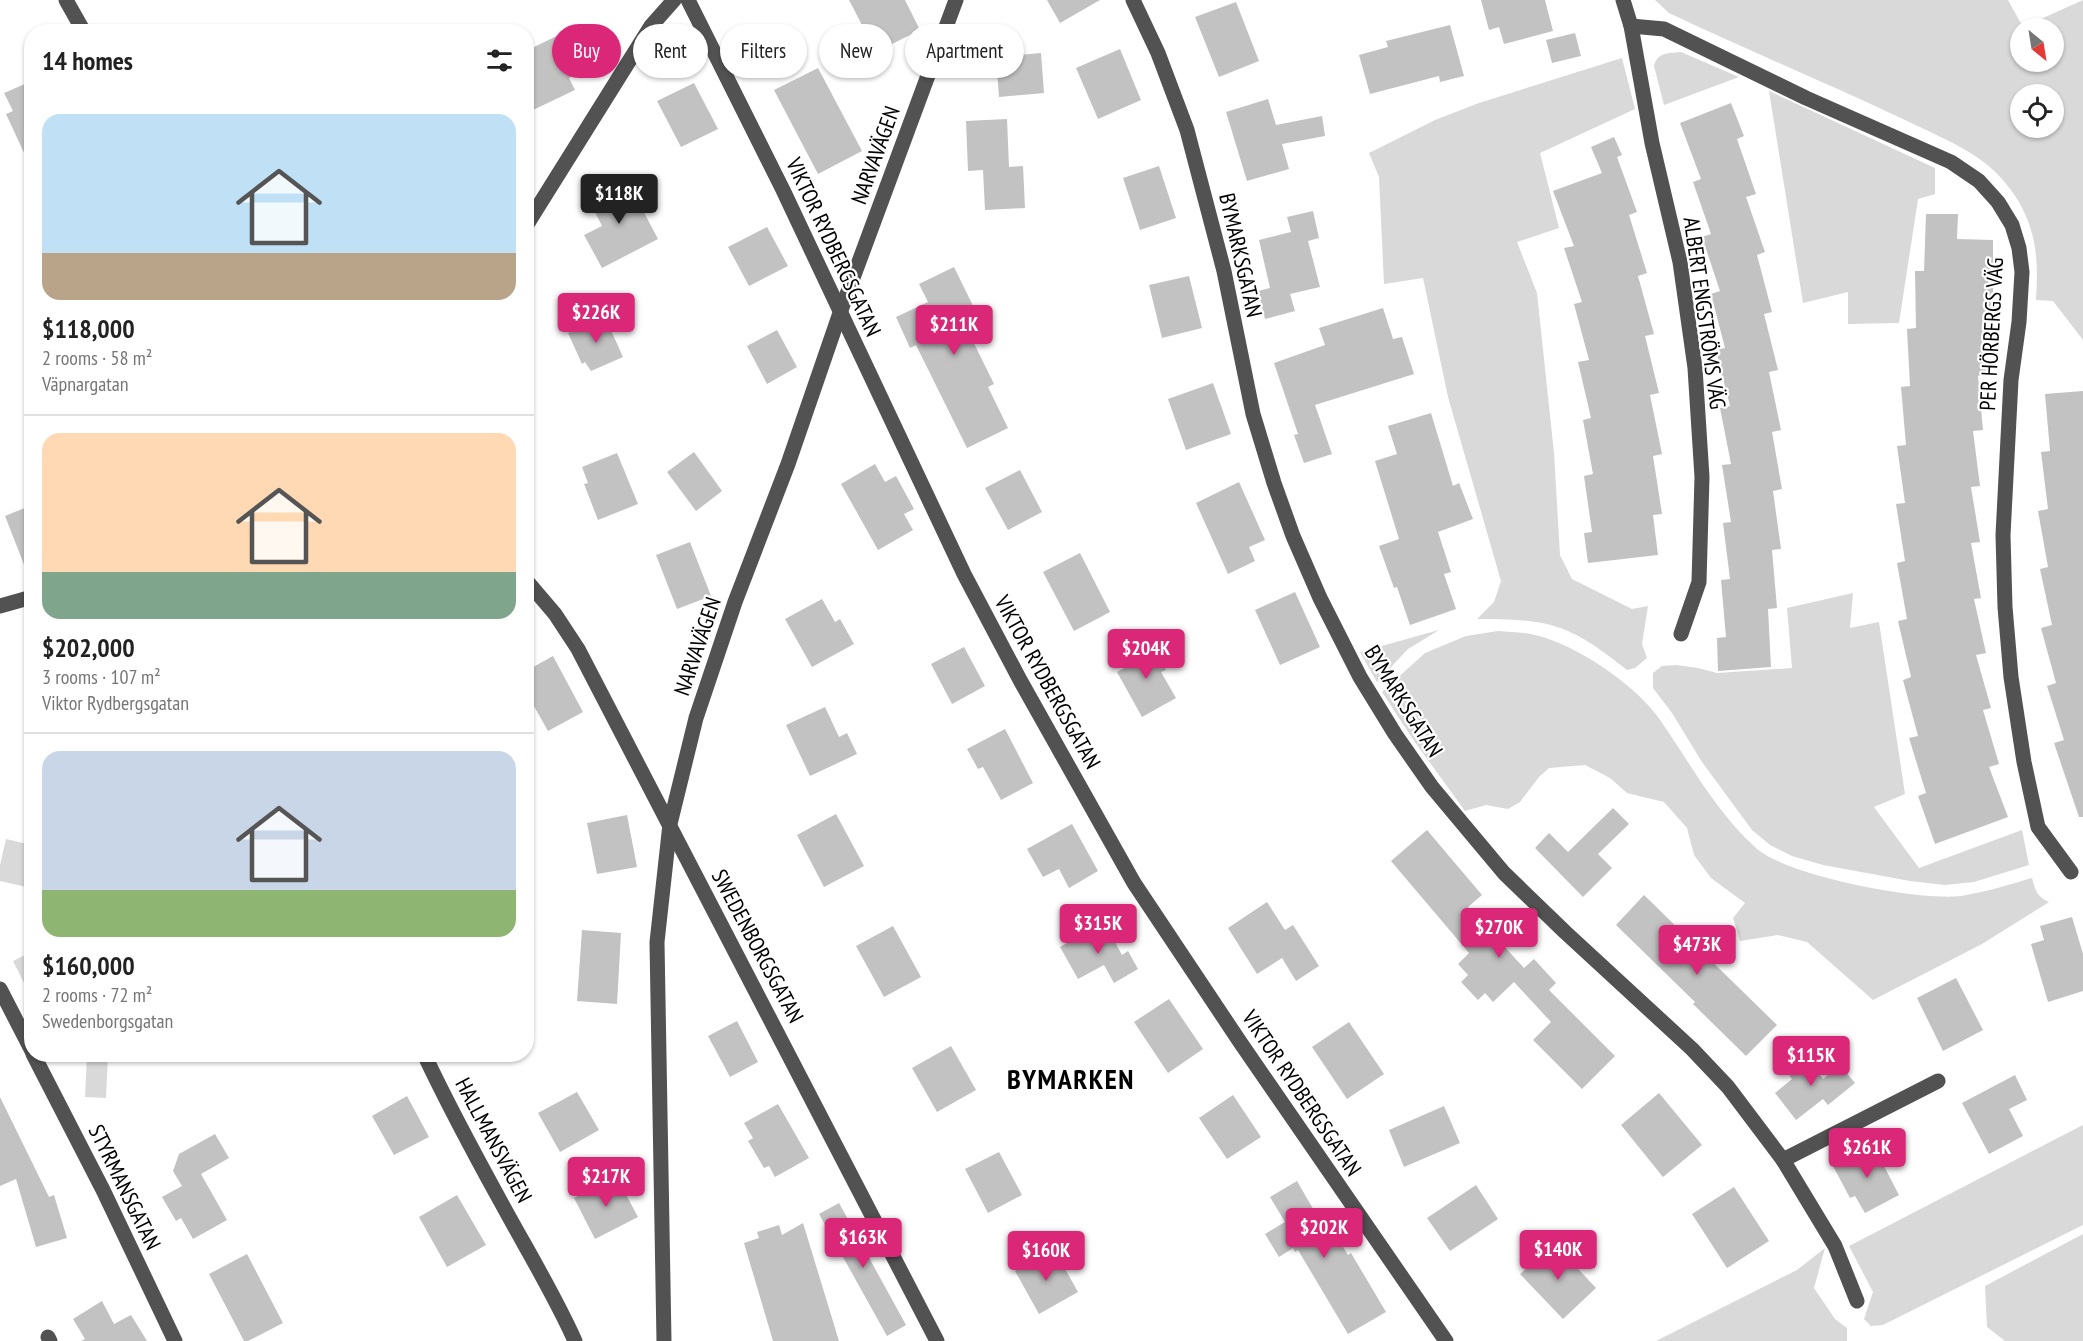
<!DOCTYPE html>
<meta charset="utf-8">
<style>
:root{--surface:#fff;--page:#f6f6f6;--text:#222;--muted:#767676;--line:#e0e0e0;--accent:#db2777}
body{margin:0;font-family:"PT Sans Narrow",sans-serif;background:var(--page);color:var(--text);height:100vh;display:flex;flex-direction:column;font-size:22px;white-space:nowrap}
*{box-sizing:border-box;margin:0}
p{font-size:20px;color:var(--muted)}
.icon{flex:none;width:33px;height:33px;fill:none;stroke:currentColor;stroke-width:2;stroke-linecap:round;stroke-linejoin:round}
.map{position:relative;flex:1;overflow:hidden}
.sheet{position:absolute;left:24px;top:24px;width:510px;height:1038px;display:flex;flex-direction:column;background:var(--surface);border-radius:24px;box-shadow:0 2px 4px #0004}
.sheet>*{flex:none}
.top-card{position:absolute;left:552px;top:24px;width:570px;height:54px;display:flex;gap:12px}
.needle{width:39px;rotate:150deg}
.tools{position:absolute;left:2010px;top:18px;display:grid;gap:12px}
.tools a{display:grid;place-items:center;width:54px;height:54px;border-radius:50%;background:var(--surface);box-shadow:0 2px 4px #0004;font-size:30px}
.price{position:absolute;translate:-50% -51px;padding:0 14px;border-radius:6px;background:var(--accent);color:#fff;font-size:20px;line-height:39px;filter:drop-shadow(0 2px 3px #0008)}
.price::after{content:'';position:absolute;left:50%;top:36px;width:18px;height:14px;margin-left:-9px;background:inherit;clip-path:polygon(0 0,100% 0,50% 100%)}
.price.active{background:#222;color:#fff}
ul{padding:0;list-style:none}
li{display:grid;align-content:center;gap:12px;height:318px;padding:0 18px}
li+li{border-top:2px solid var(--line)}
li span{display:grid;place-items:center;height:186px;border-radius:18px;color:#555}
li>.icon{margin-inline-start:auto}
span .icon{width:108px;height:108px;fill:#fffc;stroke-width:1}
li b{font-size:26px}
h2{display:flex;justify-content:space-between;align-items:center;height:72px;padding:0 18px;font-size:26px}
.pill{padding:0 21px;border-radius:27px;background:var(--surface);box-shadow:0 2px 4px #0004;font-size:21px;line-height:54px}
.pill.active{background:var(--accent);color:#fff}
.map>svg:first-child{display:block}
.green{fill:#d9d9d9;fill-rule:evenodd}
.building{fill:#c2c2c2}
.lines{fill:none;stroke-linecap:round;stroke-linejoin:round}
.minor{stroke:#525252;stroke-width:15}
.labels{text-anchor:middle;stroke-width:4.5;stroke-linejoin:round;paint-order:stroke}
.street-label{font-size:22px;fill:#000;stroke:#fff}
.district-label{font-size:28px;font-weight:bold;letter-spacing:1.5px;fill:#000;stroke:#fff}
</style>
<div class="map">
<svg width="2083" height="1341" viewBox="0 0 2083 1341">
<rect width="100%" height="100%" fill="#fff"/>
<!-- green -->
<g class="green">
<path d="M 1655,0 L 2008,0 L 2023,27 L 2083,0 L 2083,340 L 2053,301 L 2036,300 C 2039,256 2036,221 2007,185 C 1982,152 1941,138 1905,120 C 1827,83 1747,50 1669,13 ZM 2020,28 L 2054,28 L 2054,62 L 2020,62 ZM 2054,94 L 2054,128 L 2020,128 L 2020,94 Z"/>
<path d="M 1681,52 L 1739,77 L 1664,105 L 1654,66 C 1657,52 1670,53 1681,52 Z"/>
<path d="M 1622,58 L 1635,109 L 1540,153 L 1559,228 L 1517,242 L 1537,293 L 1554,453 L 1560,555 L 1572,579 L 1632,609 L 1648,606 L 1642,644 L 1647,658 L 1635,668 L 1627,670 C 1604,652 1580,633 1551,625 C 1527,619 1502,619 1477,619 L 1494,602 L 1501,581 L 1448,397 L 1423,278 L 1384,284 L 1379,177 L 1369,153 L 1435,120 L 1479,103 Z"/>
<path d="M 1769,91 L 1935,168 L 1935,194 L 1918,199 L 1899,323 L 1848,324 L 1848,292 L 1803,303 Z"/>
<path d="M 1853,593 L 1850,628 L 1879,622 L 1905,794 L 1874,807 L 1919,868 L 2022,830 L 2029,865 L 1974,882 L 1945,885 L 1910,881 L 1823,865 L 1792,856 L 1770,845 L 1752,830 L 1702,762 L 1672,713 L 1653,688 L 1653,673 L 1662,666 L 1676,665 L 1698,668 L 1717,673 L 1792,668 L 1787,608 Z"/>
<path d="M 1439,630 L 1408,649 L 1377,682 L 1360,652 Z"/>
<path d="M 1498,631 C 1510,632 1523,632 1535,635 C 1575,644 1633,683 1658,717 C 1689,761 1715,811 1756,848 C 1787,876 1919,901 1961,896 C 1985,892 2008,885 2032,878 C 2035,890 2037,897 2049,902 L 1982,944 L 1873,1000 L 1807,942 L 1778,935 L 1740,941 L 1733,918 L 1745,903 L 1711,878 L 1694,855 L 1687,828 L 1664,802 L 1627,793 L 1610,778 L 1585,765 L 1549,768 L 1539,777 L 1520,802 L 1508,809 L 1486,805 L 1465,811 L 1412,738 L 1382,692 L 1425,653 L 1466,636 Z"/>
<path d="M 6,839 L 31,845 L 31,888 L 0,881 L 0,865 Z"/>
<path d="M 31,952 L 31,997 L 13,961 Z"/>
<path d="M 87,1055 L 108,1055 L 106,1098 L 85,1097 Z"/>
<path d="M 2083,1125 L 2083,1225 L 1883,1325 L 1871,1326 L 1864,1319 L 1873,1292 L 1849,1246 Z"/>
<path d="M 2083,1234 L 2083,1341 L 2005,1341 L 1987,1327 L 1985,1286 Z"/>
<path d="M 1825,1248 L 1814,1288 L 1835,1319 L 1847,1328 L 1847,1341 L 1656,1341 L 1797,1270 Z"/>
</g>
<!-- building -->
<g class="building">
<path d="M 849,0 L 905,0 L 920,30 L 876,52 Z"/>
<path d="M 1047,0 L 1100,0 L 1060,23 Z"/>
<path d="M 1481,0 L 1545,0 L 1553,31 L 1504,44 L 1499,27 L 1489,30 Z"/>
<path d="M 1236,2 L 1259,61 L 1219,77 L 1195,17 Z"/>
<path d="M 1450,25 L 1464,76 L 1440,82 L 1439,76 L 1370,94 L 1359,55 L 1388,47 L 1386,41 Z"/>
<path d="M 565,32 L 583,71 L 569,78 L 575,90 L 533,110 L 526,97 L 526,51 Z"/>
<path d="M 1575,33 L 1581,56 L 1552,63 L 1546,40 Z"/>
<path d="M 1120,49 L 1141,100 L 1098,119 L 1076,68 Z"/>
<path d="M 1041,53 L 1044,93 L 999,97 L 996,57 Z"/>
<path d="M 818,68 L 862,151 L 818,174 L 774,90 Z"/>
<path d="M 32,81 L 32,170 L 6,114 L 13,111 L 4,93 Z"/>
<path d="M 694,83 L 718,129 L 681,147 L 657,101 Z"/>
<path d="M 1268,99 L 1276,125 L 1322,116 L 1325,136 L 1282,144 L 1289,169 L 1247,181 L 1226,112 Z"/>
<path d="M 1731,103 L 1744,136 L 1737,139 L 1756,194 L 1746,197 L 1765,252 L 1757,255 L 1772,312 L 1764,314 L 1778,370 L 1769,372 L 1781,430 L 1772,432 L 1782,489 L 1773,491 L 1781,549 L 1772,550 L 1777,608 L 1768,609 L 1771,667 L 1718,671 L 1717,638 L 1726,637 L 1721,580 L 1730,579 L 1723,523 L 1731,522 L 1722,465 L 1731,464 L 1720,408 L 1730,406 L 1716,350 L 1725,348 L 1711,294 L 1720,291 L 1702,237 L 1711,234 L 1693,182 L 1701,179 L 1680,123 Z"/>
<path d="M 1007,119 L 1009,167 L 1023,166 L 1025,208 L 985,210 L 983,170 L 968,171 L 966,121 Z"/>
<path d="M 1614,137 L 1622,155 L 1617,157 L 1637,212 L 1629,215 L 1647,273 L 1638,276 L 1654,334 L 1645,336 L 1659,393 L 1650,395 L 1662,454 L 1653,456 L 1662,514 L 1653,515 L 1658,555 L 1588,563 L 1584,533 L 1592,532 L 1584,476 L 1593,474 L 1583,420 L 1591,418 L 1578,362 L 1589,360 L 1574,304 L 1582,302 L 1564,248 L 1574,246 L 1553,191 L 1602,173 L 1591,147 Z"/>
<path d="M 1159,166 L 1176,218 L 1140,230 L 1123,178 Z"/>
<path d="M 627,180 L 658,239 L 602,268 L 584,235 L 602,226 L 589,200 Z"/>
<path d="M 1313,211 L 1319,238 L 1308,241 L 1320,287 L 1290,294 L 1295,311 L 1265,319 L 1258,291 L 1270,288 L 1259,240 L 1291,232 L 1287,217 Z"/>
<path d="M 1926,214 L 1958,214 L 1957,239 L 1993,240 L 1993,320 L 1984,320 L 1987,375 L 1978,376 L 1983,430 L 1973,431 L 1980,486 L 1971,487 L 1980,542 L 1971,543 L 1981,598 L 1974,599 L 1986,653 L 1976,655 L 1991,708 L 1983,710 L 1999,764 L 1989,767 L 2008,817 L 1935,844 L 1918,796 L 1926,793 L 1909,738 L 1918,736 L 1903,680 L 1911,677 L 1898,621 L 1907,619 L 1897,563 L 1905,561 L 1896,504 L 1905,503 L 1897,446 L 1906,445 L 1901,387 L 1910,386 L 1907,329 L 1916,328 L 1915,271 L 1924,271 Z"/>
<path d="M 767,227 L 788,266 L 749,286 L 728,247 Z"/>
<path d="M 954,267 L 978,316 L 964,323 L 994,384 L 988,387 L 1008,428 L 967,448 L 916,345 L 910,348 L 896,317 L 928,302 L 919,284 Z"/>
<path d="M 1189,276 L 1202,328 L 1162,338 L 1149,285 Z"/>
<path d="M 1383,308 L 1393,339 L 1402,337 L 1414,374 L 1315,405 L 1332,454 L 1304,463 L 1294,435 L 1298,434 L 1274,363 L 1325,345 L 1319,328 Z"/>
<path d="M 605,317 L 623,357 L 591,371 L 585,362 L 582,364 L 568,333 Z"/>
<path d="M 777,330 L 797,367 L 767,384 L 747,346 Z"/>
<path d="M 1213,383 L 1231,434 L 1186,450 L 1168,399 Z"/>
<path d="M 2083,391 L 2083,817 L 2079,817 L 2054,743 L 2064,740 L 2047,686 L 2056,683 L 2041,628 L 2052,625 L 2040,569 L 2048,567 L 2038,511 L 2048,509 L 2041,452 L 2050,451 L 2045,394 Z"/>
<path d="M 1431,413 L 1453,486 L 1459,483 L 1473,519 L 1438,532 L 1451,572 L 1444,574 L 1456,609 L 1410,625 L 1397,587 L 1394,588 L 1379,546 L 1399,539 L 1375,461 L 1397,454 L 1388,426 Z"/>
<path d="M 694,452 L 722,491 L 696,511 L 667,472 Z"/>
<path d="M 617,453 L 638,504 L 598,520 L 584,484 L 588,483 L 582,467 Z"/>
<path d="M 875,464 L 885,482 L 896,476 L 914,509 L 904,514 L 913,530 L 878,550 L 841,484 Z"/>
<path d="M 1020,470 L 1042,512 L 1008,530 L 985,488 Z"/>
<path d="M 1239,482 L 1265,540 L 1249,547 L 1255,561 L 1228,574 L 1196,503 Z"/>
<path d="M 32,505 L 32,580 L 30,580 L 5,516 Z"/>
<path d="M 690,542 L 711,596 L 677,609 L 656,555 Z"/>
<path d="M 1080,553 L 1110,612 L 1074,631 L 1043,572 Z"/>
<path d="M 1295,592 L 1320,647 L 1280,665 L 1255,610 Z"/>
<path d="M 822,599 L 835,622 L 840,619 L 854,644 L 812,667 L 785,619 Z"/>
<path d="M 1148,639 L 1166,670 L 1161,672 L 1176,698 L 1142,717 L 1117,672 L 1137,661 L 1130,649 Z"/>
<path d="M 964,647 L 985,686 L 952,704 L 931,664 Z"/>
<path d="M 553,656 L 583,712 L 548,731 L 526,692 L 526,671 Z"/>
<path d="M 825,707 L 839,737 L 847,733 L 857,754 L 810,776 L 786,725 Z"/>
<path d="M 1005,729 L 1033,783 L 1001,800 L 983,767 L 978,769 L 967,749 Z"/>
<path d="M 1613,808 L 1629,824 L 1598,854 L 1612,868 L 1583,897 L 1535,848 L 1549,833 L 1568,852 Z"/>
<path d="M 836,814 L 864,866 L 824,887 L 797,835 Z"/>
<path d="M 627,815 L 637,867 L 597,874 L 587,823 Z"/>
<path d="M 1072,824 L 1098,871 L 1069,888 L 1059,869 L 1043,877 L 1027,849 Z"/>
<path d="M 1427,830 L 1482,895 L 1468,907 L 1524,968 L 1534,959 L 1556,983 L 1549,990 L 1615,1056 L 1582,1089 L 1533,1040 L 1551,1022 L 1514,982 L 1493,1002 L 1485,993 L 1478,1000 L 1461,982 L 1468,975 L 1458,964 L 1469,953 L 1391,861 Z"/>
<path d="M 1644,895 L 1777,1025 L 1746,1056 L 1693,1004 L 1695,1002 L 1616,925 Z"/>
<path d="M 1267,902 L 1285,930 L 1293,925 L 1319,966 L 1296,981 L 1282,958 L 1257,974 L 1228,928 Z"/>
<path d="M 2072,917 L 2083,954 L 2083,991 L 2048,1002 L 2031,944 L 2044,940 L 2040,926 Z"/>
<path d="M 1104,922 L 1122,955 L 1128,951 L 1138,969 L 1114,983 L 1104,965 L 1078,979 L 1060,947 Z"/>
<path d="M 893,926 L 921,977 L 884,997 L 856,946 Z"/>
<path d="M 582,930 L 621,933 L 617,1004 L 577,1001 Z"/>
<path d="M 1956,978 L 1983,1030 L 1943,1051 L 1917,998 Z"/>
<path d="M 1169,999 L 1203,1049 L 1168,1073 L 1134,1022 Z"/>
<path d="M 737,1021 L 758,1062 L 730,1077 L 708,1036 Z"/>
<path d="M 1349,1022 L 1384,1074 L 1347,1099 L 1312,1047 Z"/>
<path d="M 951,1046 L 976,1090 L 937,1112 L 912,1068 Z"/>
<path d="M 1802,1053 L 1823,1079 L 1840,1065 L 1855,1083 L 1828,1105 L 1823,1099 L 1796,1120 L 1775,1093 L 1792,1079 L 1784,1068 Z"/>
<path d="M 2015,1075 L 2027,1100 L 2009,1109 L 2023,1136 L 1989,1154 L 1962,1103 Z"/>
<path d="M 577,1092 L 599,1130 L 560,1152 L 538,1113 Z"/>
<path d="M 1659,1093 L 1702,1145 L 1663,1177 L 1621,1125 Z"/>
<path d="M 1233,1095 L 1261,1137 L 1227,1159 L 1199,1118 Z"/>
<path d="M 407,1096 L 429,1137 L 394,1155 L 372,1116 Z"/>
<path d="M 0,1097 L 49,1197 L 54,1195 L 67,1238 L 36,1247 L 16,1179 L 0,1186 Z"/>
<path d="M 778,1104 L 809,1158 L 775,1177 L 769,1166 L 764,1168 L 748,1141 L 753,1138 L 744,1123 Z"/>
<path d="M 1444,1106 L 1460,1143 L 1404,1167 L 1389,1130 Z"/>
<path d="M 215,1134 L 229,1158 L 201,1174 L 227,1220 L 193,1239 L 181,1218 L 176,1221 L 162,1197 L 182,1186 L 173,1171 L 179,1154 Z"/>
<path d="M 1873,1145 L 1899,1195 L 1865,1213 L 1855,1196 L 1850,1198 L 1833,1166 Z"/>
<path d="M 999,1152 L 1022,1195 L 988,1213 L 965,1169 Z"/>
<path d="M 616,1176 L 638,1217 L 595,1239 L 574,1198 Z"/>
<path d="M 1297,1181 L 1316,1214 L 1321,1211 L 1348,1255 L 1351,1253 L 1386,1312 L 1348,1334 L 1298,1250 L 1295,1252 L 1293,1248 L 1279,1257 L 1265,1234 L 1285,1222 L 1270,1197 Z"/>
<path d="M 1476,1185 L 1498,1219 L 1450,1251 L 1427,1218 Z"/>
<path d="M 1734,1187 L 1769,1241 L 1727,1268 L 1692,1214 Z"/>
<path d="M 457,1195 L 486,1245 L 447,1267 L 419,1217 Z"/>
<path d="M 839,1203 L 906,1325 L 887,1336 L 819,1214 Z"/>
<path d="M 803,1223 L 839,1341 L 773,1341 L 744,1243 L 759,1238 L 757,1232 L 779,1225 L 782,1235 Z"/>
<path d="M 1554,1243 L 1596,1288 L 1563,1319 L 1520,1274 Z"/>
<path d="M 1054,1249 L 1078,1292 L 1039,1314 L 1015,1271 Z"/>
<path d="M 247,1254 L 283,1323 L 248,1341 L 244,1341 L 209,1274 Z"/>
<path d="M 102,1301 L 114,1324 L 131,1315 L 147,1341 L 81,1341 L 85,1339 L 73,1319 Z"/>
</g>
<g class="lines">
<!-- minor -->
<g class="minor">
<path d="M 66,0 L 84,32"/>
<path d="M 688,0 L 783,190 L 964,574 L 1020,680 L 1134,883 L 1240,1042 L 1446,1341"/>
<path d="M 1133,0 L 1158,53 L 1187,130 L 1224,271 L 1253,414 L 1274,483 L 1293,536 L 1320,598 L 1360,677 L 1395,734 L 1432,787 L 1504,873 L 1565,932 L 1692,1049 L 1728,1087 L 1783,1160 L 1835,1246 L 1857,1301"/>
<path d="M 1623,0 L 1631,26 L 1652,143 L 1680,262 L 1695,368 L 1702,477 L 1699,582 L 1681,634"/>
<path d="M 1631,26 L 1664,29 L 1806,98 L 1951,162 L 1979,181 L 1998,202 L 2012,225 L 2019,248 L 2022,272 L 2019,322 L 2011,380 L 2003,535 L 2005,607 L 2011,677 L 2024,762 L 2038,827 L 2071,872"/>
<path d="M 526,226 L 651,26 L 674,0"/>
<path d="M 526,580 L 555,614 L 578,649 L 937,1341"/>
<path d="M 0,606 L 32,597"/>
<path d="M 0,989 L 32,1051"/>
<path d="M 33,1054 L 103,1190 L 175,1341"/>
<path d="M 424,1054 C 448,1105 475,1155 502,1204 C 527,1250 554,1294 575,1341"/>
<path d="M 1783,1160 L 1938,1081"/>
<path d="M 48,1337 L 50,1341"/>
<path d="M 664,1341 L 657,942 L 670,824 L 696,718 L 735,602 L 788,464 L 840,313 L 956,0"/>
</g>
</g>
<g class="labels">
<!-- street labels -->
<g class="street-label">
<text transform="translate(875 155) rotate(-70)" y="8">NARVAVÄGEN</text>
<text transform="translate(834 247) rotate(65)" y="8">VIKTOR RYDBERGSGATAN</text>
<text transform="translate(1241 255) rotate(77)" y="8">BYMARKSGATAN</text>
<text transform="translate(1705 313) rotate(82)" y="8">ALBERT ENGSTRÖMS VÄG</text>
<text transform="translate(1991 334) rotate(-87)" y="8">PER HÖRBERGS VÄG</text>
<text transform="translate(697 646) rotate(-71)" y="8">NARVAVÄGEN</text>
<text transform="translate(1048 682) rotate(61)" y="8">VIKTOR RYDBERGSGATAN</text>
<text transform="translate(1404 701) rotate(58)" y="8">BYMARKSGATAN</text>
<text transform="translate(758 946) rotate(62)" y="8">SWEDENBORGSGATAN</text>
<text transform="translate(1302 1093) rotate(56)" y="8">VIKTOR RYDBERGSGATAN</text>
<text transform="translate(494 1140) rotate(62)" y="8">HALLMANSVÄGEN</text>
<text transform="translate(125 1187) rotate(64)" y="8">STYRMANSGATAN</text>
</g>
<!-- district labels -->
<g class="district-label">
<text x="1071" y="1089">BYMARKEN</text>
</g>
</g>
</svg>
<div class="tools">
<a><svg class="needle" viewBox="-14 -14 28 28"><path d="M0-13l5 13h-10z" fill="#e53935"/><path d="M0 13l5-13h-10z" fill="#767676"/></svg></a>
<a><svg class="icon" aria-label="locate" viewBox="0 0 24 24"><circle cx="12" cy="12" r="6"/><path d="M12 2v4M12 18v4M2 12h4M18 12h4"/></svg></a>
</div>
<b class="price active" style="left:619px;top:225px">$118K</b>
<b class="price" style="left:596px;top:344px">$226K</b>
<b class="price" style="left:954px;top:356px">$211K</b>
<b class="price" style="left:1146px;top:680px">$204K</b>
<b class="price" style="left:1098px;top:955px">$315K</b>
<b class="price" style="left:1499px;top:959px">$270K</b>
<b class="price" style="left:1697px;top:976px">$473K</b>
<b class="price" style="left:1811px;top:1087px">$115K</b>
<b class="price" style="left:1867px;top:1179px">$261K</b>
<b class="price" style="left:606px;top:1208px">$217K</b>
<b class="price" style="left:1324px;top:1259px">$202K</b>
<b class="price" style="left:863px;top:1269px">$163K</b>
<b class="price" style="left:1558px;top:1281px">$140K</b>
<b class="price" style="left:1046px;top:1282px">$160K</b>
<div class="top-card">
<a class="pill active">Buy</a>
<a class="pill">Rent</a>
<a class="pill">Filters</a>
<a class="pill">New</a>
<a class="pill">Apartment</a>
</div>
<section class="sheet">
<h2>14 homes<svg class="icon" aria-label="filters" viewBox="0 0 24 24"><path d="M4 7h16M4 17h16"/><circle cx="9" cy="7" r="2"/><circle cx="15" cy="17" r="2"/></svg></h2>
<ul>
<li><span style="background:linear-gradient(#bfe0f5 75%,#b9a48a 0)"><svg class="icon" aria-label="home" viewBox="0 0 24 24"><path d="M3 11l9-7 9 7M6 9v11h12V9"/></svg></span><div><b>$118,000</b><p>2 rooms · 58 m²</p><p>Väpnargatan</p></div></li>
<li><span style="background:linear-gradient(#ffd9b3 75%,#7fa58c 0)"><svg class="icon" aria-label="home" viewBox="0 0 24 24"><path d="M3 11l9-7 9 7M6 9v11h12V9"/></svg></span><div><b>$202,000</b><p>3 rooms · 107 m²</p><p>Viktor Rydbergsgatan</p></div></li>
<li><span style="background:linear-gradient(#c9d6e8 75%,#8fb573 0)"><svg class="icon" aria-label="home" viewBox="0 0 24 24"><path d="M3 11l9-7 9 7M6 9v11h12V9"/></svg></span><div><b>$160,000</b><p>2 rooms · 72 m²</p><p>Swedenborgsgatan</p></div></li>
</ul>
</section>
</div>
